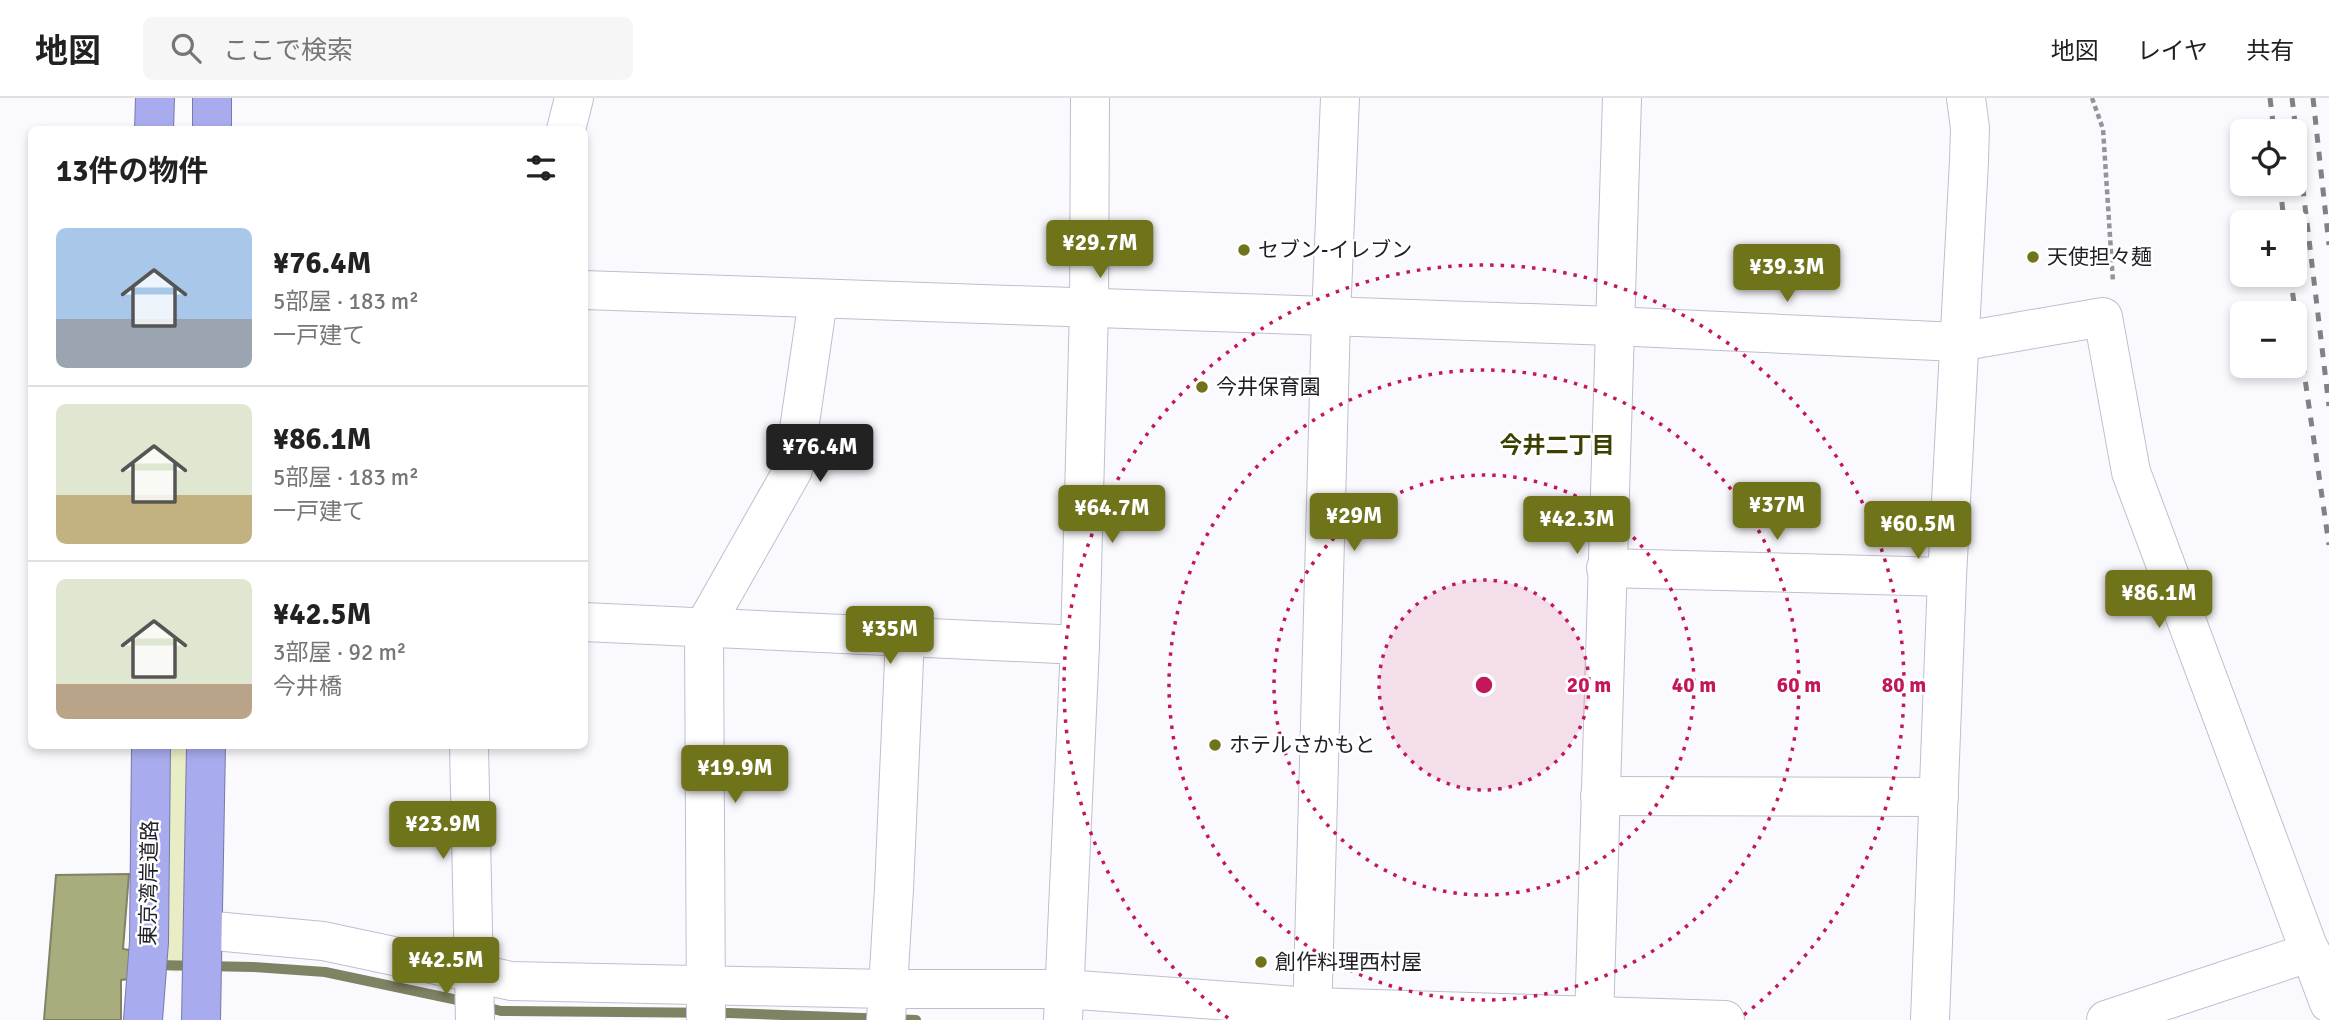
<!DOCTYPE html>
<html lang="ja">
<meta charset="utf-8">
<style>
:root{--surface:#fff;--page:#f6f6f6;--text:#222;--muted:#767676;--line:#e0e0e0;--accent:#6f731a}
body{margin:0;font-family:Signika,"Noto Sans JP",sans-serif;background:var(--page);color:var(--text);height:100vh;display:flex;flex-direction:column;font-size:26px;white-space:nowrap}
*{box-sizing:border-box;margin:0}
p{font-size:23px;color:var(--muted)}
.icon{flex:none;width:38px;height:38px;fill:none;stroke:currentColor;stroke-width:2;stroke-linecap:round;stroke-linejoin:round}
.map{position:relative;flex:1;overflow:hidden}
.panel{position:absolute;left:28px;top:28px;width:560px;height:623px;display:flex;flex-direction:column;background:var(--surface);border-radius:10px;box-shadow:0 4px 10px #0003}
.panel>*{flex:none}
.tools{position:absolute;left:2230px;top:21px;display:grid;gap:14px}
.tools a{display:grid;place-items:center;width:77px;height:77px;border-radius:10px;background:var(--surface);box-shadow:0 4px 10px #0003;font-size:35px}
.price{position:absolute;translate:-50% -60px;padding:0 16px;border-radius:7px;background:var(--accent);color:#fff;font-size:23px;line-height:46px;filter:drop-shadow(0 2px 4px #0008)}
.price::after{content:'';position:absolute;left:50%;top:42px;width:21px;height:16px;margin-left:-10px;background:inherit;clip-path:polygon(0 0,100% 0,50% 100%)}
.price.active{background:#222;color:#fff}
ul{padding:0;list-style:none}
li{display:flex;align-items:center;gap:21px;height:175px;padding:0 28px}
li+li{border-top:2px solid var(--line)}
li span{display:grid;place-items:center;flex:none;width:196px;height:140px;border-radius:10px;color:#555}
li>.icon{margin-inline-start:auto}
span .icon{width:84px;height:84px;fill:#fffc;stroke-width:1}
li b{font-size:30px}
h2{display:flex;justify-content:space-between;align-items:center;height:84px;padding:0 28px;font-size:30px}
header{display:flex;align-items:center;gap:42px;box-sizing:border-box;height:98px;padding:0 35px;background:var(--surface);border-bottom:2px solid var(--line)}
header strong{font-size:33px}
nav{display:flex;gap:38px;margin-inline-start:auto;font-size:24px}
.search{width:490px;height:63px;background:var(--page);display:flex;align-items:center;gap:18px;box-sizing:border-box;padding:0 24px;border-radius:10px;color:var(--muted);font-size:26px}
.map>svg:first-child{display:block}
.green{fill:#e9edc5}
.water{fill:#a9ad7d;stroke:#7f8263;stroke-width:2}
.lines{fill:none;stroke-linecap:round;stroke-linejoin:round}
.stream{stroke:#7f8263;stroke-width:10}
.minor-casing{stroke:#bdbfd1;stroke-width:40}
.highway-casing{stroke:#787aa7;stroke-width:40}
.path{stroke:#939499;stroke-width:4.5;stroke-dasharray:5 3.5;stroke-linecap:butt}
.minor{stroke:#fff;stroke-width:38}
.highway{stroke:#a8abed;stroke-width:38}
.rail{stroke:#808086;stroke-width:5;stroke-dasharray:9 9;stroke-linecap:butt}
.ring{fill:none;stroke:#c2185b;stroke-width:3.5;stroke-dasharray:3.5 7}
.poi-dot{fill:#6f731a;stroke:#fff;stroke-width:2.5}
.labels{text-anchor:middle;stroke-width:5;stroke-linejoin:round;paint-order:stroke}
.poi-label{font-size:21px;fill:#1e1f26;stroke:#fff;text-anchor:start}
.street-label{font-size:21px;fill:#1e1f26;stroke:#fff}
.neighbourhood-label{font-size:23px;font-weight:bold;fill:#3d4000;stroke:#fff}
.centre{fill:#c2185b;stroke:#fff;stroke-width:3.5}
.ring-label{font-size:21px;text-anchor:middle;font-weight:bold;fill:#c2185b;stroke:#fff;stroke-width:5;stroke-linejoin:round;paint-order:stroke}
</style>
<header>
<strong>地図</strong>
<div class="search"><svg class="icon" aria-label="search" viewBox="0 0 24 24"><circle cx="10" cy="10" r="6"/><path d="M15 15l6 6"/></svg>ここで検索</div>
<nav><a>地図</a><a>レイヤ</a><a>共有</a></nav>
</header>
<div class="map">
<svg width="2329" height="922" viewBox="0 0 2329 922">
<rect width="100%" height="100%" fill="#fafafe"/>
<!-- green -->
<path class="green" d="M 168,648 L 187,648 L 184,871 L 176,874 L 167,872 Z"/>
<!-- water -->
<path class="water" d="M 129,776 L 123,851 L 130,852 L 129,881 L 121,882 L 121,922 L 44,922 L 56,777 Z"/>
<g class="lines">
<!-- stream -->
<g class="stream">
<path d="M 154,867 L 253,869 L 325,874 L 467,904"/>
<path d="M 482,908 L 501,913 L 729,915 L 916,922"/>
</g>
<defs>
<g id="minor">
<path d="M 566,32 L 574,0"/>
<path d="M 584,192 L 1613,228 L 1958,244 L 2103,219 L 2131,374 L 2329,905"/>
<path d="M 1606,470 L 1947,479"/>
<path d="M 584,524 L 1080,547"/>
<path d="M 469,648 L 475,922"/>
<path d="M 1600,698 L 1939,699"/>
<path d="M 204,832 L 323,843 L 511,883 L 887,891 L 1064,891 L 1312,909 L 1725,922"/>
<path d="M 706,922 L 704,529 L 793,372 L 818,202"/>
<path d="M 886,922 L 894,791 L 905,539"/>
<path d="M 1063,922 L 1080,547 L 1089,211 L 1090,0"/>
<path d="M 1312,922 L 1331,220 L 1340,0"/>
<path d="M 1594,922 L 1622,0"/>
<path d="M 1930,922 L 1947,479 L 1969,63 L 1970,30 L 1966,0"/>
<path d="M 2106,922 L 2311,854"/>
</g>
<g id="highway">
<path d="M 212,0 L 212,32"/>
<path d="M 154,32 L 155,0"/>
<path d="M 143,922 L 149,844 L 151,648"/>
<path d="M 201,922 L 206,648"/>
</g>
</defs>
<!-- minor casing -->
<use href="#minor" class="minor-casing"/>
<!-- highway casing -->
<use href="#highway" class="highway-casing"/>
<!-- path -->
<path class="path" d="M 2092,0 L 2103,31 L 2113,184"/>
<!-- minor -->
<use href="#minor" class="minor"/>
<!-- highway -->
<use href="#highway" class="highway"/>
<!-- rail -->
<g class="rail">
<path d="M 2270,0 L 2274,33"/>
<path d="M 2292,0 L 2329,308"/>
<path d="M 2313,0 L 2329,147"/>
<path d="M 2280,86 L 2284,124"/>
<path d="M 2290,177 L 2329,447"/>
</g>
</g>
<!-- distance rings -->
<circle cx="1484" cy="587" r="105" fill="#c2185b" fill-opacity=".12"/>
<g class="ring">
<circle cx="1484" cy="587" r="105"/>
<circle cx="1484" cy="587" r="210"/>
<circle cx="1484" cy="587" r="315"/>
<path d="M1228 920A420 420 0 1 1 1740 920"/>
</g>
<!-- markers -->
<g class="poi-dot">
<circle cx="1244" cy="152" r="7"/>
<circle cx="2033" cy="159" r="7"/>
<circle cx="1202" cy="289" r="7"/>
<circle cx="1215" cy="647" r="7"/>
<circle cx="1261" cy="864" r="7"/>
</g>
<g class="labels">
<!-- poi labels -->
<g class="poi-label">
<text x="1258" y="159">セブン-イレブン</text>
<text x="2047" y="166">天使担々麺</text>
<text x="1216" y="296">今井保育園</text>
<text x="1229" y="654">ホテルさかもと</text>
<text x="1275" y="871">創作料理西村屋</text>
</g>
<!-- street labels -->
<g class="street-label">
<text transform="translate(149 785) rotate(-89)" y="7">東京湾岸道路</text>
</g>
<!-- neighbourhood labels -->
<g class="neighbourhood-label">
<text x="1557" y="355">今井二丁目</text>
</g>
</g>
<circle cx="1484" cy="587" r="10" class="centre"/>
<g class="ring-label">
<text x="1589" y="594">20 m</text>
<text x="1694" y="594">40 m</text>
<text x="1799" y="594">60 m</text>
<text x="1904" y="594">80 m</text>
</g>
</svg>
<div class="tools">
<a><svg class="icon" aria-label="locate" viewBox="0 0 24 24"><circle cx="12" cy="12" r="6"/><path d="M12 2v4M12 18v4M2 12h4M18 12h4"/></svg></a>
<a>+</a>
<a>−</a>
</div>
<b class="price" style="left:1100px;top:182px">¥29.7M</b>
<b class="price" style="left:1787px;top:206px">¥39.3M</b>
<b class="price active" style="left:820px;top:386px">¥76.4M</b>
<b class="price" style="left:1777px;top:444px">¥37M</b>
<b class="price" style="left:1112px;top:447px">¥64.7M</b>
<b class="price" style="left:1354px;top:455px">¥29M</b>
<b class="price" style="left:1577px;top:458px">¥42.3M</b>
<b class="price" style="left:1918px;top:463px">¥60.5M</b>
<b class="price" style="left:2159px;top:532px">¥86.1M</b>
<b class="price" style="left:890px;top:568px">¥35M</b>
<b class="price" style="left:735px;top:707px">¥19.9M</b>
<b class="price" style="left:443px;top:763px">¥23.9M</b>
<b class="price" style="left:446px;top:899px">¥42.5M</b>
<section class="panel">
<h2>13件の物件<svg class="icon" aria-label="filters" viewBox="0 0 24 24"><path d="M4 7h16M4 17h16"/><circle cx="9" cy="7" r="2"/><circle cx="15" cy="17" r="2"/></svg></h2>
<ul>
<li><span style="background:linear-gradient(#a9c7e8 65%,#9aa5b1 0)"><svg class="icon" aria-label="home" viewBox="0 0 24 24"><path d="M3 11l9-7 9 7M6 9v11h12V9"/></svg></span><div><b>¥76.4M</b><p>5部屋 · 183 m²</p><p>一戸建て</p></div></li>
<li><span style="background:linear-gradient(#dfe7d0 65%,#c2b280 0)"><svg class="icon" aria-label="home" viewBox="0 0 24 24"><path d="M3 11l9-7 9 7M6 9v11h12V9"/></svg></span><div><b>¥86.1M</b><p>5部屋 · 183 m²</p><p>一戸建て</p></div></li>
<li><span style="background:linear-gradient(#dfe7d0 75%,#b9a48a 0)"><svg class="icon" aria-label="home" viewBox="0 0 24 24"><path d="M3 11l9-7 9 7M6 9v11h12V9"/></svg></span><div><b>¥42.5M</b><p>3部屋 · 92 m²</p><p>今井橋</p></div></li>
</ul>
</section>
</div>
